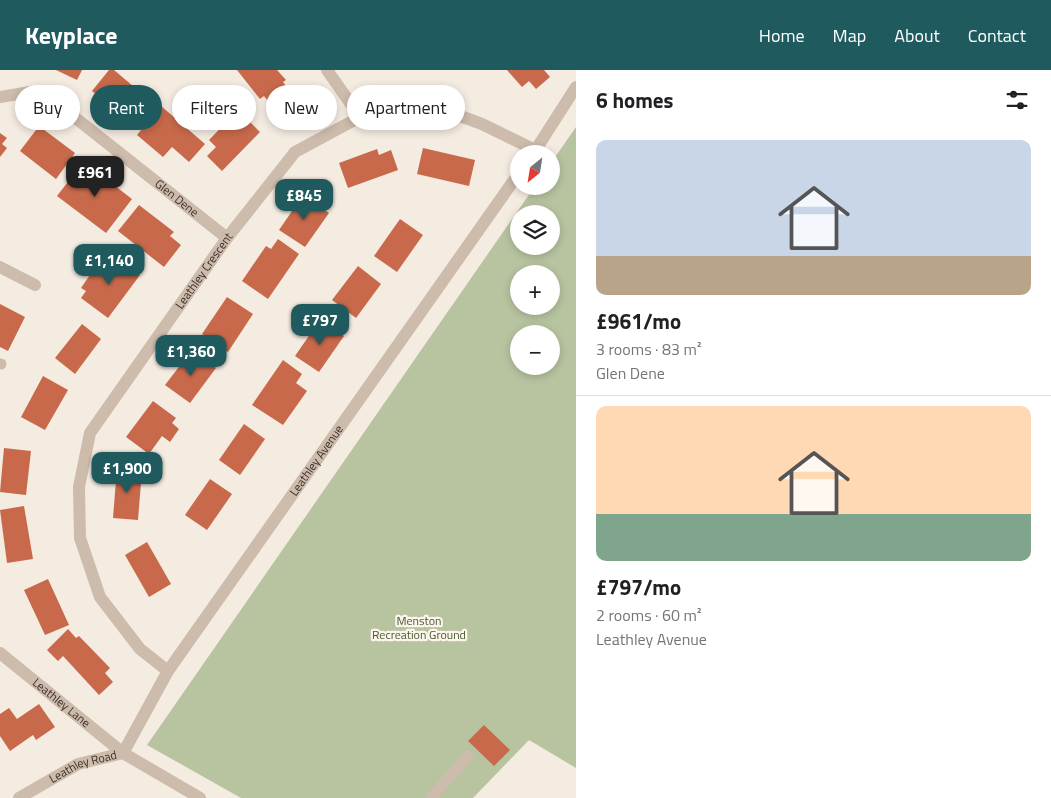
<!DOCTYPE html>
<meta charset="utf-8">
<style>
:root{--surface:#fff;--page:#f6f6f6;--text:#202124;--muted:#757577;--line:#e0e0e0;--accent:#1f5a5e}
body{margin:0;font-family:"Titillium Web",sans-serif;background:var(--page);color:var(--text);height:100vh;display:flex;flex-direction:column;font-size:19px;white-space:nowrap}
*{box-sizing:border-box;margin:0}
p{font-size:16px;color:var(--muted)}
.icon{flex:none;width:28px;height:28px;fill:none;stroke:currentColor;stroke-width:2;stroke-linecap:round;stroke-linejoin:round}
.map{position:relative;flex:1;overflow:hidden}
.details{display:flex;flex-direction:column;background:var(--surface);width:475px}
.details>*{flex:none}
.top-card{position:absolute;left:15px;top:15px;width:475px;height:45px;display:flex;gap:10px}
.needle{width:32px;rotate:210deg}
.controls{position:absolute;left:510px;top:75px;display:grid;gap:10px}
.controls a{display:grid;place-items:center;width:50px;height:50px;border-radius:50%;background:var(--surface);box-shadow:0 2px 8px #0003;font-size:25px}
.price{position:absolute;translate:-50% -42px;padding:0 11px;border-radius:10px;background:var(--accent);color:#fff;font-size:16px;line-height:32px;filter:drop-shadow(0 1px 2px #0008)}
.price::after{content:'';position:absolute;left:50%;top:30px;width:15px;height:11px;margin-left:-8px;background:inherit;clip-path:polygon(0 0,100% 0,50% 100%)}
.price.current{background:#222;color:#fff}
ul{padding:0;list-style:none}
li{display:grid;align-content:center;gap:10px;height:265px;padding:0 20px}
li+li{border-top:1px solid var(--line)}
li span{display:grid;place-items:center;height:155px;border-radius:10px;color:#555}
li>.icon{margin-inline-start:auto}
span .icon{width:90px;height:90px;fill:#fffc;stroke-width:1}
li b{font-size:21px}
h2{display:flex;justify-content:space-between;align-items:center;height:60px;padding:0 20px;font-size:21px}
.chip{padding:0 18px;border-radius:22px;background:var(--surface);box-shadow:0 2px 8px #0003;font-size:18px;line-height:45px}
.chip.current{background:var(--accent);color:#fff}
header{display:flex;align-items:center;gap:30px;box-sizing:border-box;height:70px;padding:0 25px;background:var(--accent);color:#fff}
header strong{font-size:24px}
nav{display:flex;gap:28px;margin-inline-start:auto;font-size:18px}
main{display:flex;flex:1;min-height:0}
.map>svg:first-child{display:block}
.green{fill:#b8c4a0;fill-rule:evenodd}
.building{fill:#c8694b}
.lines{fill:none;stroke-linecap:round;stroke-linejoin:round}
.lane{stroke:#cdbbac;stroke-width:11}
.street{stroke:#cdbbac;stroke-width:12}
.labels{text-anchor:middle;stroke-width:4.5;stroke-linejoin:round;paint-order:stroke}
.street-label{font-size:12px;fill:#3b302b;stroke:#fbf5ee}
.park-label{font-size:12px;fill:#4a5a2e;stroke:#fbf5ee}
</style>
<header>
<strong>Keyplace</strong>
<nav><a>Home</a><a>Map</a><a>About</a><a>Contact</a></nav>
</header>
<main>
<div class="map">
<svg width="576" height="728" viewBox="0 0 576 728">
<rect width="100%" height="100%" fill="#f4ebe1"/>
<!-- green -->
<path class="green" d="M 576,57 L 576,698 L 529,670 L 473,728 L 241,728 L 147,675 L 535,116 L 551,116 L 551,93 ZM 519,144 L 551,144 L 551,176 L 519,176 ZM 519,204 L 551,204 L 551,236 L 519,236 ZM 519,264 L 551,264 L 551,296 L 519,296 Z"/>
<!-- building -->
<g class="building">
<path d="M 56,0 L 82,0 L 77,10 Z"/>
<path d="M 109,0 L 114,0 L 146,27 L 126,50 L 92,21 Z"/>
<path d="M 237,0 L 277,0 L 286,10 L 283,12 L 290,22 L 272,36 L 264,26 L 260,29 Z"/>
<path d="M 507,0 L 544,0 L 550,7 L 536,19 L 529,11 L 522,17 Z"/>
<path d="M 153,29 L 205,74 L 189,92 L 172,77 L 163,87 L 137,65 L 146,54 L 138,47 Z"/>
<path d="M 238,40 L 260,62 L 222,101 L 207,86 L 216,77 L 209,70 Z"/>
<path d="M 39,56 L 75,83 L 56,109 L 20,81 Z"/>
<path d="M 0,63 L 7,68 L 2,74 L 7,78 L 0,87 Z"/>
<path d="M 423,78 L 475,90 L 469,116 L 417,104 Z"/>
<path d="M 377,79 L 379,85 L 391,80 L 398,100 L 348,118 L 339,93 Z"/>
<path d="M 88,95 L 132,129 L 106,163 L 57,126 L 74,104 L 79,108 Z"/>
<path d="M 303,125 L 329,143 L 305,177 L 279,160 Z"/>
<path d="M 139,135 L 174,162 L 170,166 L 181,175 L 164,197 L 118,161 Z"/>
<path d="M 400,149 L 423,165 L 397,202 L 374,186 Z"/>
<path d="M 278,169 L 299,184 L 268,229 L 242,211 L 266,176 L 271,179 Z"/>
<path d="M 118,188 L 140,205 L 108,248 L 81,228 L 86,221 L 81,218 L 96,196 L 101,200 L 108,191 L 113,194 Z"/>
<path d="M 358,196 L 381,214 L 356,248 L 332,230 Z"/>
<path d="M 227,227 L 253,244 L 228,282 L 202,264 Z"/>
<path d="M 0,234 L 25,247 L 8,281 L 0,277 Z"/>
<path d="M 320,250 L 344,266 L 319,302 L 295,286 Z"/>
<path d="M 82,254 L 101,269 L 75,304 L 55,288 Z"/>
<path d="M 192,280 L 216,298 L 190,333 L 165,315 Z"/>
<path d="M 283,290 L 302,304 L 296,313 L 307,321 L 283,355 L 252,335 Z"/>
<path d="M 43,306 L 68,320 L 45,360 L 21,347 Z"/>
<path d="M 153,331 L 176,348 L 172,353 L 179,359 L 170,372 L 162,366 L 149,384 L 126,367 Z"/>
<path d="M 244,354 L 265,369 L 240,405 L 219,390 Z"/>
<path d="M 4,378 L 31,381 L 26,425 L 0,422 Z"/>
<path d="M 117,398 L 142,400 L 138,450 L 113,448 Z"/>
<path d="M 210,409 L 232,424 L 207,460 L 185,445 Z"/>
<path d="M 24,436 L 33,489 L 7,493 L 0,440 Z"/>
<path d="M 147,472 L 171,514 L 149,527 L 125,485 Z"/>
<path d="M 48,509 L 69,555 L 45,565 L 24,520 Z"/>
<path d="M 68,559 L 76,568 L 79,566 L 110,598 L 105,603 L 113,612 L 99,625 L 63,586 L 58,591 L 47,580 Z"/>
<path d="M 39,634 L 55,657 L 36,670 L 33,665 L 10,681 L 0,666 L 0,644 L 9,638 L 17,649 Z"/>
<path d="M 484,655 L 510,680 L 494,696 L 468,671 Z"/>
</g>
<g class="lines">
<!-- lane -->
<g class="lane">
<path d="M 0,294 L 1,294"/>
<path d="M 431,728 L 468,686"/>
</g>
<!-- street -->
<g class="street">
<path d="M 327,0 L 360,47"/>
<path id="s1" d="M 0,27 L 30,22 L 68,42 L 227,168"/>
<path d="M 533,84 L 576,17"/>
<path d="M 0,197 L 35,215"/>
<path id="s2" d="M 0,583 L 123,683 L 200,728"/>
<path id="s3" d="M 168,601 L 140,579 L 100,527 L 80,468 L 79,417 L 90,363 L 227,168 L 295,82 L 360,47 L 404,41 L 449,42 L 482,54 L 535,80"/>
<path id="s4" d="M 123,683 L 168,601 L 519,103"/>
<path id="s5" d="M 19,728 L 78,694 L 123,683"/>
</g>
</g>
<g class="labels">
<!-- street labels -->
<g class="street-label">
<text dy="4" stroke="none"><textPath href="#s1" startOffset="212">Glen Dene</textPath></text>
<text dy="4" stroke="none"><textPath href="#s3" startOffset="468">Leathley Crescent</textPath></text>
<text dy="4" stroke="none"><textPath href="#s4" startOffset="351">Leathley Avenue</textPath></text>
<text dy="4" stroke="none"><textPath href="#s2" startOffset="79">Leathley Lane</textPath></text>
<text dy="4" stroke="none"><textPath href="#s5" startOffset="72">Leathley Road</textPath></text>
</g>
<!-- park labels -->
<g class="park-label">
<text x="419" y="555">Menston<tspan x="419" dy="14">Recreation Ground</tspan></text>
</g>
</g>
</svg>
<div class="controls">
<a><svg class="needle" viewBox="-14 -14 28 28"><path d="M0-13l5 13h-10z" fill="#e53935"/><path d="M0 13l5-13h-10z" fill="#757577"/></svg></a>
<a><svg class="icon" aria-label="layers" viewBox="0 0 24 24"><path d="M12 4l9 5-9 5-9-5zM3 14l9 5 9-5"/></svg></a>
<a>+</a>
<a>−</a>
</div>
<b class="price current" style="left:95px;top:128px">£961</b>
<b class="price" style="left:304px;top:151px">£845</b>
<b class="price" style="left:109px;top:216px">£1,140</b>
<b class="price" style="left:320px;top:276px">£797</b>
<b class="price" style="left:191px;top:307px">£1,360</b>
<b class="price" style="left:127px;top:424px">£1,900</b>
<div class="top-card">
<a class="chip">Buy</a>
<a class="chip current">Rent</a>
<a class="chip">Filters</a>
<a class="chip">New</a>
<a class="chip">Apartment</a>
</div>
</div>
<section class="details">
<h2>6 homes<svg class="icon" aria-label="filters" viewBox="0 0 24 24"><path d="M4 7h16M4 17h16"/><circle cx="9" cy="7" r="2"/><circle cx="15" cy="17" r="2"/></svg></h2>
<ul>
<li><span style="background:linear-gradient(#c9d6e8 75%,#b9a48a 0)"><svg class="icon" aria-label="home" viewBox="0 0 24 24"><path d="M3 11l9-7 9 7M6 9v11h12V9"/></svg></span><div><b>£961/mo</b><p>3 rooms · 83 m²</p><p>Glen Dene</p></div></li>
<li><span style="background:linear-gradient(#ffd9b3 70%,#7fa58c 0)"><svg class="icon" aria-label="home" viewBox="0 0 24 24"><path d="M3 11l9-7 9 7M6 9v11h12V9"/></svg></span><div><b>£797/mo</b><p>2 rooms · 60 m²</p><p>Leathley Avenue</p></div></li>
</ul>
</section>
</main>
